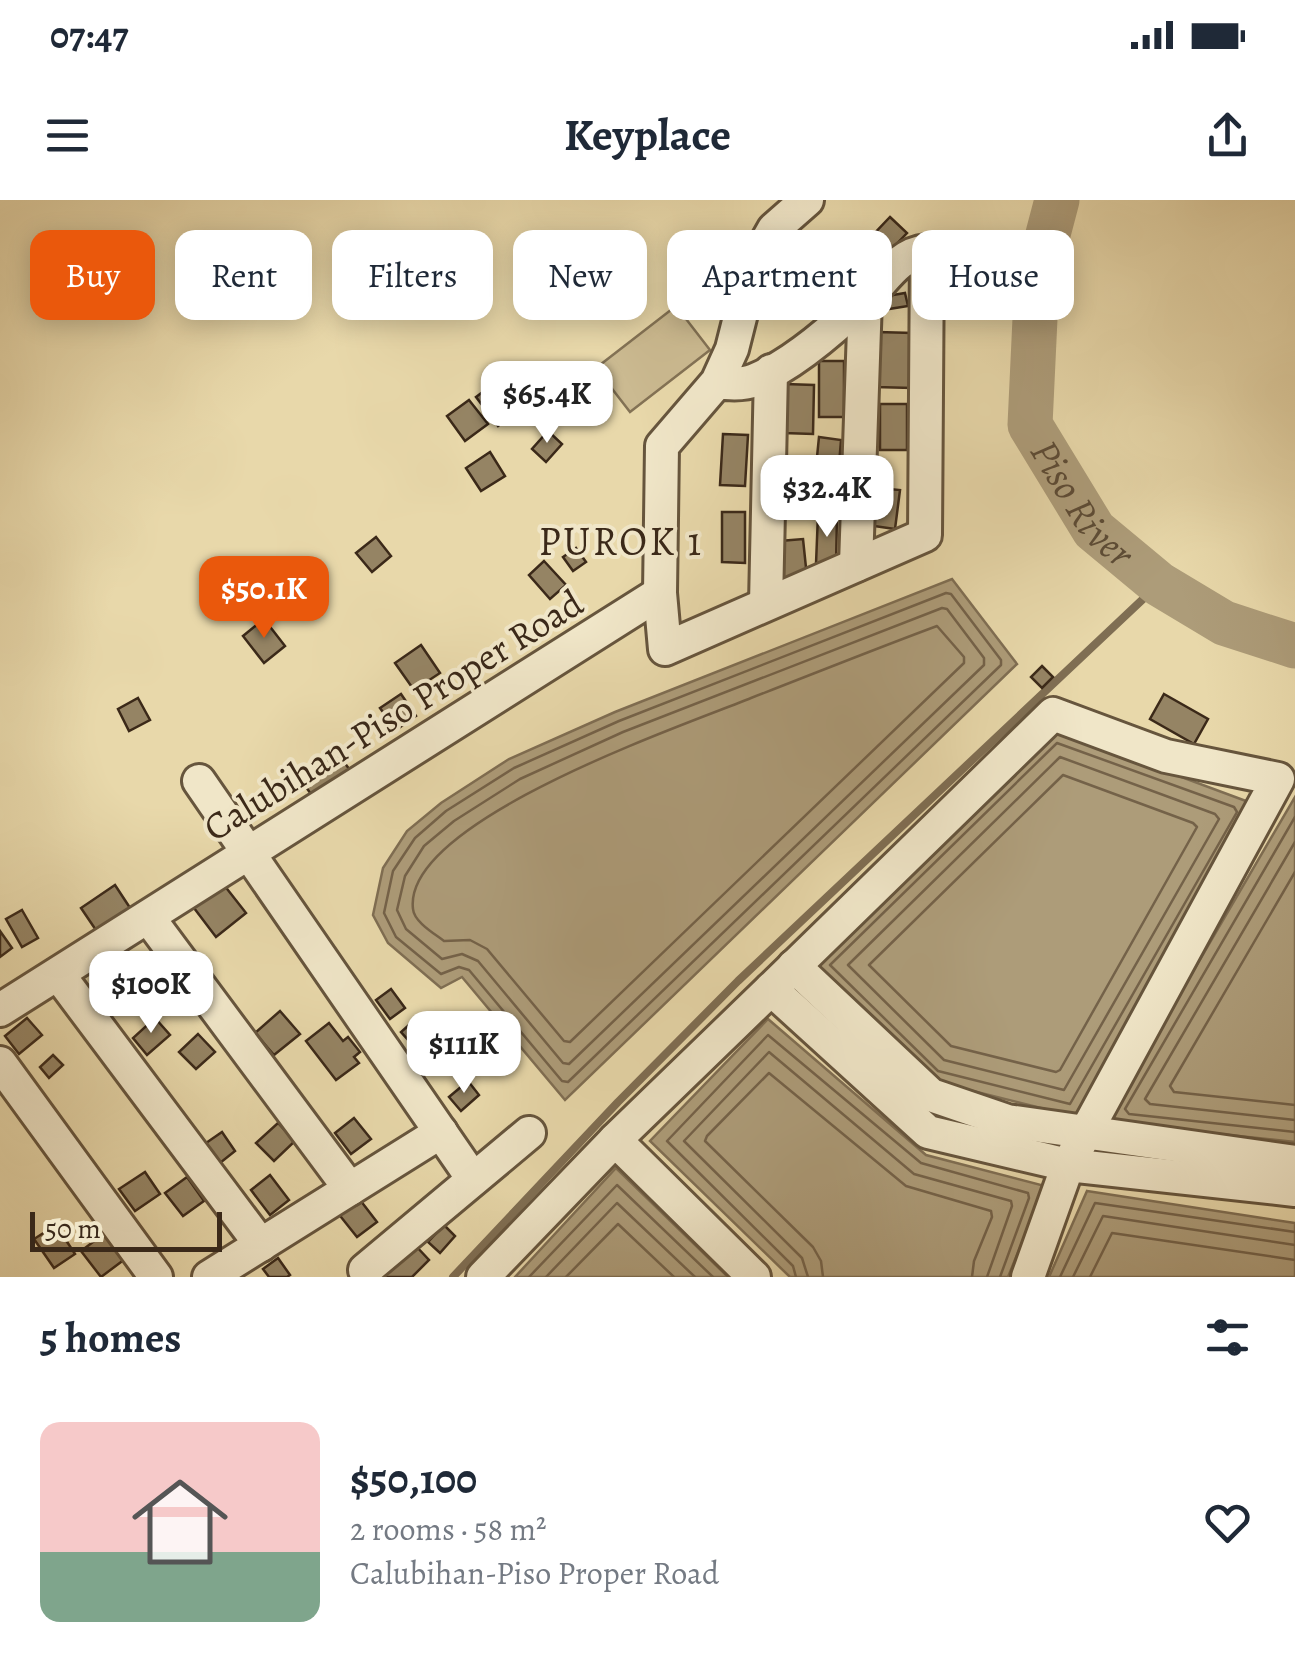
<!DOCTYPE html>
<meta charset="utf-8">
<style>
:root{--surface:#fff;--page:#f2f2f3;--text:#1f2937;--muted:#747a83;--line:#e0e1e3;--accent:#ea580c}
body{margin:0;font-family:Alegreya,serif;background:var(--page);color:var(--text);height:100vh;display:flex;flex-direction:column;font-size:38px;white-space:nowrap}
*{box-sizing:border-box;margin:0}
p{font-size:32px;color:var(--muted)}
.icon{flex:none;width:55px;height:55px;fill:none;stroke:currentColor;stroke-width:2;stroke-linecap:round;stroke-linejoin:round}
.map{position:relative;height:1077px;overflow:hidden}
.panel{display:flex;flex-direction:column;background:var(--surface);flex:1}
.panel>*{flex:none}
.hud{position:absolute;left:30px;top:30px;width:1235px;height:90px;display:flex;gap:20px}
.scale{position:absolute;left:30px;bottom:25px;width:192px;box-sizing:border-box;padding-left:10px;border:5px solid #3b2919;border-top:0;font-size:28px;line-height:35px;white-space:nowrap;color:#3b2919;-webkit-text-stroke:8px #f0e6c8;paint-order:stroke}
.price{position:absolute;translate:-50% -85px;padding:0 22px;border-radius:20px;background:#fff;color:#222;font-size:32px;line-height:65px;filter:drop-shadow(0 2px 5px #0008)}
.price::after{content:'';position:absolute;left:50%;top:60px;width:30px;height:22px;margin-left:-15px;background:inherit;clip-path:polygon(0 0,100% 0,50% 100%)}
.price.on{background:var(--accent);color:#fff}
ul{padding:0;list-style:none}
li{display:flex;align-items:center;gap:30px;height:250px;padding:0 40px}
li+li{border-top:2px solid var(--line)}
li span{display:grid;place-items:center;flex:none;width:280px;height:200px;border-radius:20px;color:#555}
li>.icon{margin-inline-start:auto}
span .icon{width:120px;height:120px;fill:#fffc;stroke-width:1}
li b{font-size:42px}
h2{display:flex;justify-content:space-between;align-items:center;height:120px;padding:0 40px;font-size:42px}
.chip{padding:0 35px;border-radius:20px;background:var(--surface);box-shadow:0 5px 25px #0003;font-size:35px;line-height:90px}
.chip.on{background:var(--accent);color:#fff}
.status{display:flex;justify-content:space-between;align-items:center;height:70px;padding:0 50px;background:var(--surface);direction:ltr}
.status svg{height:28px;fill:currentColor}
header{display:flex;justify-content:space-between;align-items:center;height:130px;padding:0 40px;background:var(--surface);font-size:45px;font-weight:700}
.map>svg:first-child{display:block}
.green{fill:#cbba91;stroke:#837255;stroke-width:2.5}
.water{fill:#ad9c79;stroke:#7f6e53;stroke-width:2.5}
.lines{fill:none;stroke-linecap:round;stroke-linejoin:round}
.shore{stroke:#746249;stroke-width:2.5}
.stream{stroke:#7f6e53;stroke-width:8}
.river{stroke:#ad9c79;stroke-width:45}
.building{fill:#958464;stroke:#3b2919;stroke-width:2.5}
.minor-casing{stroke:#66553d;stroke-width:38}
.minor{stroke:#f0e6c8;stroke-width:32}
.labels{text-anchor:middle;stroke-width:8;stroke-linejoin:round;paint-order:stroke}
.street-label{font-size:38px;fill:#3b2919;stroke:#f0e6c8}
.water-label{font-size:40px;font-style:italic;fill:#5d4c36;stroke:#f0e6c8}
.neighbourhood-label{font-size:40px;letter-spacing:2.5px;fill:#3b2919;stroke:#f0e6c8}
</style>
<div class="status"><b>07:47</b><svg viewBox="0 0 49 12"><path d="M0 12V9h3v3zM5 12V6h3v6zM10 12V3h3v9zM15 12V0h3v12zM26 1h20v11H26zM47 4h2v5h-2z"/></svg></div>
<header><svg class="icon" aria-label="menu" viewBox="0 0 24 24"><path d="M4 6h16M4 12h16M4 18h16"/></svg>Keyplace<svg class="icon" aria-label="share" viewBox="0 0 24 24"><path d="M12 15V3M7 8l5-5 5 5M5 13v7h14v-7"/></svg></header>
<div class="map">
<svg width="1295" height="1077" viewBox="0 0 1295 1077">
<rect width="100%" height="100%" fill="#e8d8aa"/>
<filter id="stains"><feTurbulence type="fractalNoise" baseFrequency=".002" numOctaves="4"/><feColorMatrix values="0 0 0 0 .2 0 0 0 0 .09 0 0 0 0 .02 0 0 0 .5 -.17"/></filter>
<radialGradient id="worn" r=".72"><stop offset=".6" stop-color="#630" stop-opacity="0"/><stop offset="1" stop-color="#630" stop-opacity=".3"/></radialGradient>
<!-- green -->
<path class="green" d="M 676,106 L 710,150 L 630,212 L 596,168 Z"/>
<!-- water -->
<g class="water">
<path d="M 952,379 L 1017,464 L 565,900 L 462,777 L 441,788 L 388,743 L 373,715 L 383,668 L 407,631 L 441,603 L 509,559 L 615,512 Z"/>
<path d="M 1055,530 L 1254,604 L 1077,917 L 933,881 L 813,765 Z"/>
<path d="M 1295,597 L 1295,942 L 1105,922 Z"/>
<path d="M 768,819 L 926,955 L 1045,986 L 1008,1077 L 790,1077 L 650,941 Z"/>
<path d="M 616,968 L 728,1077 L 515,1077 Z"/>
<path d="M 1087,991 L 1295,1023 L 1295,1077 L 1049,1077 Z"/>
</g>
<g class="lines">
<!-- shore -->
<g class="shore">
<path d="M 946,393 L 951,394 L 1001,460 L 1001,465 L 568,882 L 562,881 L 469,770 L 459,767 L 441,774 L 396,737 L 384,713 L 393,671 L 415,638 L 446,611 L 514,568 L 619,521 Z"/>
<path d="M 942,408 L 947,409 L 984,458 L 984,465 L 569,864 L 563,863 L 478,761 L 462,754 L 442,759 L 406,729 L 397,710 L 405,676 L 424,646 L 454,621 L 520,579 L 623,532 Z"/>
<path d="M 937,426 L 964,457 L 964,463 L 570,842 L 564,841 L 487,749 L 470,740 L 444,741 C 435,734 414,722 413,709 C 402,621 685,525 751,498 C 813,474 875,449 937,426 Z"/>
<path d="M 1057,543 L 1234,607 L 1237,612 L 1070,904 L 938,871 L 830,765 Z"/>
<path d="M 1060,557 L 1215,614 L 1219,619 L 1064,890 L 944,860 L 848,765 Z"/>
<path d="M 1063,575 L 1193,623 L 1197,627 L 1060,870 L 1056,872 L 951,846 L 869,765 Z"/>
<path d="M 1295,617 L 1125,909 L 1129,914 L 1295,932"/>
<path d="M 1295,642 L 1145,899 L 1150,904 L 1295,920"/>
<path d="M 1295,672 L 1170,886 L 1174,892 L 1295,905"/>
<path d="M 529,1077 L 617,985 L 713,1077"/>
<path d="M 546,1077 L 617,1003 L 695,1077"/>
<path d="M 566,1077 L 618,1024 L 674,1077"/>
<path d="M 796,1077 L 793,1066 L 667,941 L 768,835 L 921,963 L 1028,993 L 1029,998 L 1000,1077"/>
<path d="M 808,1077 L 802,1058 L 684,941 L 769,852 L 914,974 L 1011,1001 L 1012,1006 L 987,1077"/>
<path d="M 823,1077 L 821,1061 L 813,1047 L 705,941 L 707,936 L 769,873 L 906,986 L 991,1011 L 992,1017 L 974,1061 L 972,1077"/>
<path d="M 1060,1077 L 1095,1003 L 1295,1032"/>
<path d="M 1073,1077 L 1103,1016 L 1295,1045"/>
<path d="M 1090,1077 L 1112,1033 L 1295,1060"/>
</g>
<!-- stream -->
<path class="stream" d="M 453,1077 L 618,902 L 738,781 L 1159,384"/>
<!-- river -->
<path class="river" id="s1" d="M 1057,0 L 1037,76 L 1030,225 L 1094,330 L 1159,384 L 1224,423 L 1295,446"/>
</g>
<!-- building -->
<g class="building">
<path d="M 890,17 L 907,33 L 888,53 L 871,37 Z"/>
<path d="M 905,93 L 908,106 L 889,109 L 887,96 Z"/>
<path d="M 877,132 L 913,133 L 912,188 L 876,187 Z"/>
<rect x="819" y="161" width="25" height="56"/>
<path d="M 579,163 L 603,199 L 578,215 L 553,179 Z"/>
<path d="M 504,176 L 526,204 L 498,226 L 476,197 Z"/>
<path d="M 785,184 L 814,185 L 813,234 L 784,233 Z"/>
<path d="M 469,200 L 488,224 L 465,241 L 447,216 Z"/>
<rect x="880" y="204" width="27" height="46"/>
<path d="M 548,231 L 562,244 L 546,262 L 532,249 Z"/>
<path d="M 723,234 L 748,235 L 745,286 L 720,285 Z"/>
<path d="M 819,237 L 841,240 L 837,289 L 814,287 Z"/>
<path d="M 490,252 L 505,276 L 481,291 L 466,268 Z"/>
<path d="M 804,266 L 808,306 L 783,308 L 779,269 Z"/>
<path d="M 879,288 L 900,290 L 895,329 L 874,326 Z"/>
<path d="M 722,312 L 745,312 L 745,363 L 722,362 Z"/>
<path d="M 818,314 L 837,315 L 836,365 L 816,364 Z"/>
<path d="M 376,337 L 391,356 L 372,372 L 356,353 Z"/>
<path d="M 803,339 L 807,377 L 783,379 L 780,341 Z"/>
<path d="M 576,348 L 586,362 L 573,371 L 563,357 Z"/>
<path d="M 544,361 L 566,385 L 550,399 L 529,375 Z"/>
<path d="M 264,419 L 285,446 L 264,463 L 243,436 Z"/>
<path d="M 421,445 L 440,473 L 414,490 L 395,463 Z"/>
<path d="M 1042,466 L 1053,477 L 1042,488 L 1031,477 Z"/>
<path d="M 401,494 L 416,516 L 396,530 L 380,508 Z"/>
<path d="M 1164,494 L 1208,519 L 1194,544 L 1150,519 Z"/>
<path d="M 138,498 L 150,520 L 129,531 L 118,509 Z"/>
<path d="M 334,549 L 353,574 L 316,601 L 298,576 Z"/>
<path d="M 115,685 L 134,714 L 100,736 L 81,708 Z"/>
<path d="M 224,685 L 246,713 L 216,737 L 194,708 Z"/>
<path d="M 22,710 L 38,738 L 22,747 L 6,719 Z"/>
<path d="M 0,731 L 12,748 L 0,757 Z"/>
<path d="M 155,767 L 174,790 L 153,808 L 133,785 Z"/>
<path d="M 391,789 L 405,808 L 390,819 L 376,800 Z"/>
<path d="M 280,811 L 300,834 L 274,855 L 255,833 Z"/>
<path d="M 419,816 L 435,834 L 418,851 L 401,832 Z"/>
<path d="M 27,818 L 42,835 L 19,854 L 5,836 Z"/>
<path d="M 155,818 L 170,835 L 147,855 L 133,838 Z"/>
<path d="M 329,823 L 343,841 L 348,837 L 360,852 L 354,857 L 359,863 L 336,880 L 306,841 Z"/>
<path d="M 198,834 L 215,852 L 196,869 L 179,852 Z"/>
<path d="M 53,855 L 63,865 L 49,878 L 40,867 Z"/>
<path d="M 468,881 L 479,895 L 461,911 L 449,897 Z"/>
<path d="M 354,918 L 371,939 L 351,954 L 335,933 Z"/>
<path d="M 278,923 L 295,941 L 274,961 L 256,943 Z"/>
<path d="M 222,932 L 235,951 L 220,963 L 206,943 Z"/>
<path d="M 145,972 L 160,994 L 135,1011 L 119,989 Z"/>
<path d="M 270,975 L 289,1000 L 270,1015 L 251,990 Z"/>
<path d="M 187,977 L 204,1001 L 183,1016 L 165,993 Z"/>
<path d="M 357,996 L 377,1022 L 357,1037 L 337,1012 Z"/>
<path d="M 56,1025 L 75,1054 L 54,1068 L 34,1039 Z"/>
<path d="M 444,1025 L 455,1036 L 440,1053 L 428,1042 Z"/>
<path d="M 109,1030 L 129,1056 L 101,1077 L 81,1051 Z"/>
<path d="M 415,1045 L 429,1060 L 412,1077 L 383,1077 Z"/>
<path d="M 278,1058 L 290,1075 L 287,1077 L 269,1077 L 263,1069 Z"/>
</g>
<g class="lines">
<defs>
<g id="minor">
<path d="M 717,182 C 730,184 743,185 755,180 C 793,165 838,125 867,97 C 886,78 899,54 927,51 L 925,335 L 665,449 L 660,393 L 662,246 L 717,182 L 732,149 L 753,66 L 774,29 L 807,0"/>
<path d="M 856,365 L 865,99"/>
<path d="M 766,404 L 771,171"/>
<path d="M 199,581 L 473,979"/>
<path d="M 148,717 L 350,989"/>
<path d="M 794,766 L 931,895 L 1007,921 L 1295,962"/>
<path d="M 58,774 L 261,1045"/>
<path d="M 0,810 L 660,393"/>
<path d="M 0,863 L 156,1077"/>
<path d="M 615,940 L 771,789"/>
<path d="M 365,1070 L 529,933"/>
<path d="M 209,1077 L 441,932"/>
<path d="M 483,1077 L 615,940 L 754,1077"/>
<path d="M 1028,1077 L 1068,965 L 1278,579 L 1166,556 L 1053,514 L 771,789 L 928,932 L 1068,965 L 1295,990"/>
</g>
</defs>
<!-- minor casing -->
<use href="#minor" class="minor-casing"/>
<!-- minor -->
<use href="#minor" class="minor"/>
</g>
<g class="labels">
<!-- street labels -->
<g class="street-label">
<text transform="translate(393 515) rotate(-32)" y="13">Calubihan-Piso Proper Road</text>
</g>
<!-- water labels -->
<g class="water-label">
<text dy="14" stroke="none"><textPath href="#s1" startOffset="322">Piso River</textPath></text>
</g>
<!-- neighbourhood labels -->
<g class="neighbourhood-label">
<text x="621" y="355">PUROK 1</text>
</g>
</g>
<rect width="100%" height="100%" filter="url(#stains)"/>
<rect width="100%" height="100%" fill="url(#worn)"/>
</svg>
<div class="scale">50 m</div>
<b class="price" style="left:547px;top:246px">$65.4K</b>
<b class="price" style="left:827px;top:340px">$32.4K</b>
<b class="price on" style="left:264px;top:441px">$50.1K</b>
<b class="price" style="left:151px;top:836px">$100K</b>
<b class="price" style="left:464px;top:896px">$111K</b>
<div class="hud">
<a class="chip on">Buy</a>
<a class="chip">Rent</a>
<a class="chip">Filters</a>
<a class="chip">New</a>
<a class="chip">Apartment</a>
<a class="chip">House</a>
</div>
</div>
<section class="panel">
<h2>5 homes<svg class="icon" aria-label="filters" viewBox="0 0 24 24"><path d="M4 7h16M4 17h16"/><circle cx="9" cy="7" r="2"/><circle cx="15" cy="17" r="2"/></svg></h2>
<ul>
<li><span style="background:linear-gradient(#f6c9c9 65%,#7fa58c 0)"><svg class="icon" aria-label="home" viewBox="0 0 24 24"><path d="M3 11l9-7 9 7M6 9v11h12V9"/></svg></span><div><b>$50,100</b><p>2 rooms · 58 m²</p><p>Calubihan-Piso Proper Road</p></div><svg class="icon" aria-label="heart" viewBox="0 0 24 24"><path d="M12 20l-8-8c-3-5 5-10 8-4 3-6 11-1 8 4z"/></svg></li>
</ul>
</section>
